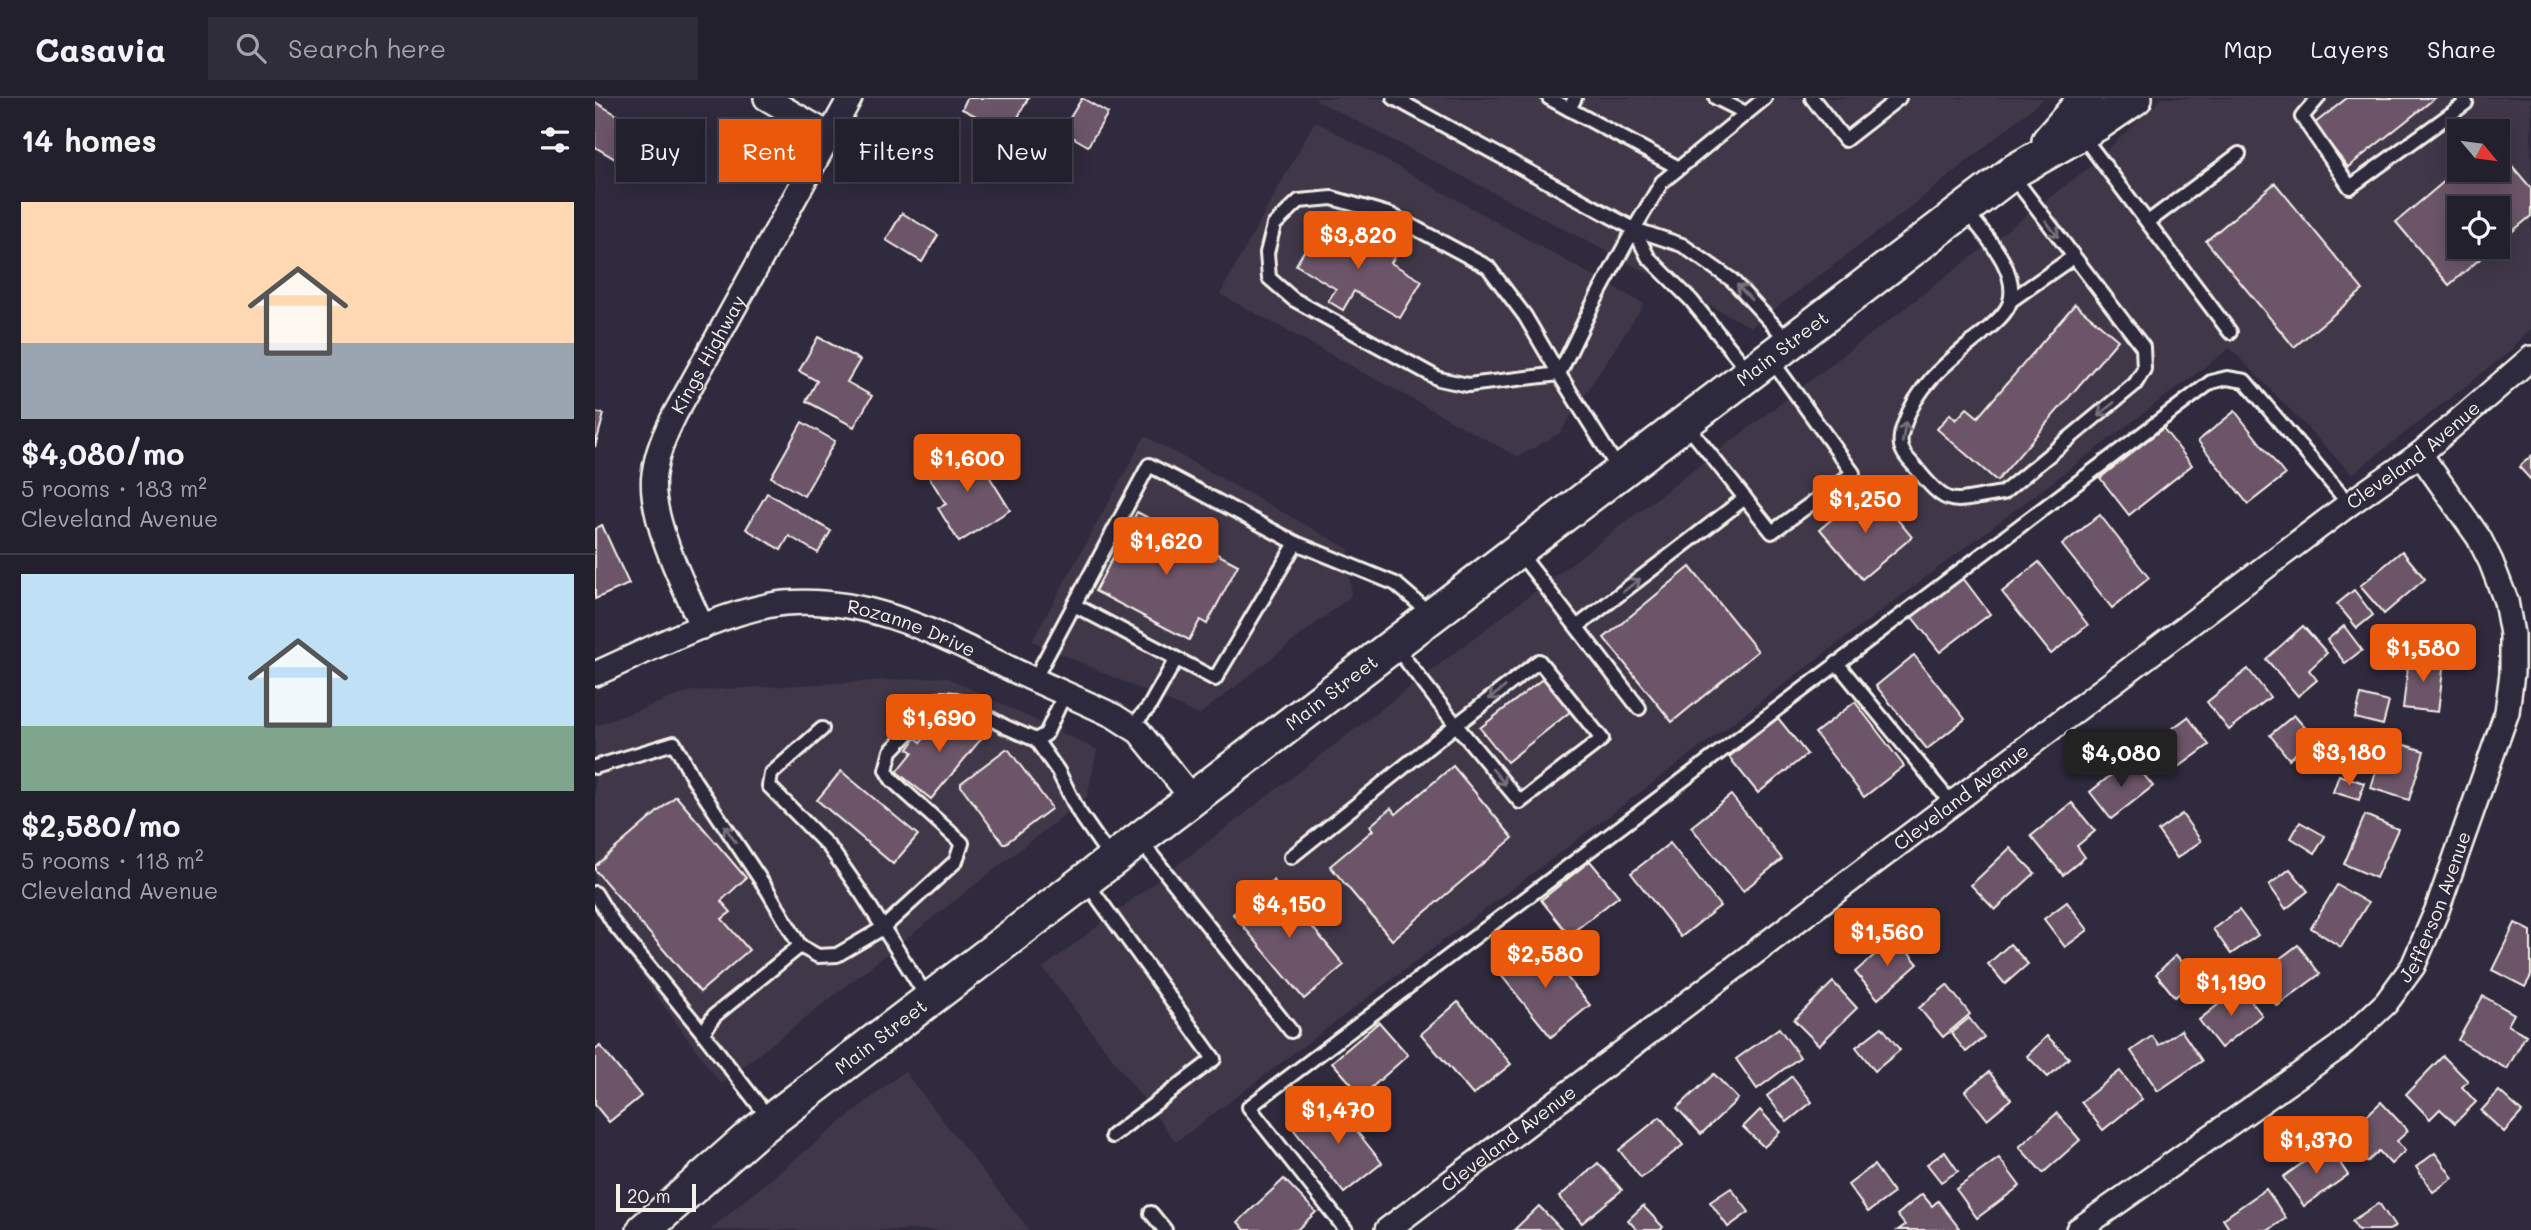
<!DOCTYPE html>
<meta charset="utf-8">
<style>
:root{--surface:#23202e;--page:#2f2d3a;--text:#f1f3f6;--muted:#a3a3aa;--line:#403e4a;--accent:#ea580c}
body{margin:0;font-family:Mali,sans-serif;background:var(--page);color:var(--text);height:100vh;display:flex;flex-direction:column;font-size:26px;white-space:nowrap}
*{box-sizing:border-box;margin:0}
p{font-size:23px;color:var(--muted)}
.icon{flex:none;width:38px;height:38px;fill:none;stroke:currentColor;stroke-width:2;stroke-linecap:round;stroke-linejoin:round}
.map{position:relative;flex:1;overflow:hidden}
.drawer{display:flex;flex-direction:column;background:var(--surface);width:595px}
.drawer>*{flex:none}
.hud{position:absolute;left:21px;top:21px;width:665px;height:63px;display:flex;gap:14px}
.needle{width:46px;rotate:119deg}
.tools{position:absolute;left:1852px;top:21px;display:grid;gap:14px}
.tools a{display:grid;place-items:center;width:63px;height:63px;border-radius:0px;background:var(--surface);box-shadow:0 4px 18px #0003,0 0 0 2px var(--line);font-size:35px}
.scale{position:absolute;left:21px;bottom:18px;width:80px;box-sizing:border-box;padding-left:7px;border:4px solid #f4f1e8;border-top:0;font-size:19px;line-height:24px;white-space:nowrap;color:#f4f1e8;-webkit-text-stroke:5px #2f2a3d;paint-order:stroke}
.price{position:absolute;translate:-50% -60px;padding:0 16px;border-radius:7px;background:var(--accent);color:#fff;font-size:23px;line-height:46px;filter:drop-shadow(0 2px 4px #0008)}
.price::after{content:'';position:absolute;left:50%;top:42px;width:21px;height:16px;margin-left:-10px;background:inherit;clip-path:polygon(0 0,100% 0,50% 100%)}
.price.current{background:#222;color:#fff}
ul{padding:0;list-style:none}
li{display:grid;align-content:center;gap:14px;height:371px;padding:0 21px}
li+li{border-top:2px solid var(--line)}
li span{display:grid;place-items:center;height:217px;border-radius:0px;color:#555}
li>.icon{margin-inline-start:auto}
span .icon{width:126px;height:126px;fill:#fffc;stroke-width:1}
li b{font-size:30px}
h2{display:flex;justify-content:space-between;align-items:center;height:84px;padding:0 21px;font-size:30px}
.pill{padding:0 24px;border-radius:0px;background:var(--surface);box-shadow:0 4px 18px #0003,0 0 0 2px var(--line);font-size:24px;line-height:63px}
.pill.current{background:var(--accent);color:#fff}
header{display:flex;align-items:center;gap:42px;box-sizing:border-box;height:98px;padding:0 35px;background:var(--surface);border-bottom:2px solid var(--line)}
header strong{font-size:33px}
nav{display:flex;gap:38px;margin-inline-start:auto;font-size:24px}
.search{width:490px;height:63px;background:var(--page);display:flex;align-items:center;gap:18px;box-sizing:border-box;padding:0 24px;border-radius:0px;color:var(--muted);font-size:26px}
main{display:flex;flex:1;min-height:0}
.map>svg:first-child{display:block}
.built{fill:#41374a;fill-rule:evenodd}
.building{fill:#6c5569;stroke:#f4f1e8;stroke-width:2}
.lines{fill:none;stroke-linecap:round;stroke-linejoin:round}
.lane-casing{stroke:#f4f1e8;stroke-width:18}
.street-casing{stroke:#f4f1e8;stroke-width:28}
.secondary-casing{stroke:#f4f1e8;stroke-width:38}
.lane{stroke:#2f2a3d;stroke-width:12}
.street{stroke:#2f2a3d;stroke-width:23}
.secondary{stroke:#2f2a3d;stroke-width:33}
.oneway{stroke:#747079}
.labels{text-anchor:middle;stroke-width:5;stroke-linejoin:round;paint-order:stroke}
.street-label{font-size:19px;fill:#f4f1e8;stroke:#2f2a3d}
</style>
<header>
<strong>Casavia</strong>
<div class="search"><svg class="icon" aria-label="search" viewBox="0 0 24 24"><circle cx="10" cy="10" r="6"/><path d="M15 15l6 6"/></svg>Search here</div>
<nav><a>Map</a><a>Layers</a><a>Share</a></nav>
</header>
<main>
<section class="drawer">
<h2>14 homes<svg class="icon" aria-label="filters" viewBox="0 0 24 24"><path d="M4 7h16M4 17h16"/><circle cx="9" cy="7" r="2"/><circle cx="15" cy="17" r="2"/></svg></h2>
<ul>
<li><span style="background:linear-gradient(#ffd9b3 65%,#9aa5b1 0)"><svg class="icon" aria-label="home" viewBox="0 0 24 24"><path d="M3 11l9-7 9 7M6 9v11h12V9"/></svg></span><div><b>$4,080/mo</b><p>5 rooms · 183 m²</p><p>Cleveland Avenue</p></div></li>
<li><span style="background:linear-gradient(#bfe0f5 70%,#7fa58c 0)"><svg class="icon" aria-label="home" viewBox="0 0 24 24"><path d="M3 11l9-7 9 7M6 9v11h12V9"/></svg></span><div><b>$2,580/mo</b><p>5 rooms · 118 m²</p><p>Cleveland Avenue</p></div></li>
</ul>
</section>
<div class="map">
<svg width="1936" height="1132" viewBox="0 0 1936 1132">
<rect width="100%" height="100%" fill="#2f2a3d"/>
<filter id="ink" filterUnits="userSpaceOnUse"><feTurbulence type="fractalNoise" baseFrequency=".0143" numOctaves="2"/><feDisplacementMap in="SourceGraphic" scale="14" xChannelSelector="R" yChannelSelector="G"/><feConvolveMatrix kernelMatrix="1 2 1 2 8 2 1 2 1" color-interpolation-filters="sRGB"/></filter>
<g filter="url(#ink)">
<!-- built -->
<g class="built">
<path d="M 722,0 L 1449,0 L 1320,106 L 1156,229 L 721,2 Z"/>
<path d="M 1567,0 L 1936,0 L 1936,230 L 1913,255 L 1757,376 L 1635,250 L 581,1044 L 448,870 L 1493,70 ZM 1864,33 L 1902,33 L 1902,72 L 1864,72 ZM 1864,110 L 1902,110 L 1902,149 L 1864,149 Z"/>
<path d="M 720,23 L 1049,206 L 965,335 L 923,359 L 625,196 Z"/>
<path d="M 550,338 L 754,451 L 756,498 L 604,617 L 437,543 Z"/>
<path d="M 351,579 L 502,652 L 492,699 L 126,986 L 0,814 L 0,628 L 96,593 Z"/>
<path d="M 309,973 L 434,1132 L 115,1132 L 150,1102 Z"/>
</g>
<!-- building -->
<g class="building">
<path d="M 372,0 L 433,0 L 415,35 L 367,11 Z"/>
<path d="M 487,0 L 513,15 L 493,48 L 467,33 Z"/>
<path d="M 1752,0 L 1840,0 L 1753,69 L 1719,26 Z"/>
<path d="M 0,4 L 41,28 L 22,62 L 0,49 Z"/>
<path d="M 1902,50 L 1936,90 L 1936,118 L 1902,146 L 1902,110 L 1864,110 L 1864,149 L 1899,149 L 1854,187 L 1801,124 L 1864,71 L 1902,72 Z"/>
<path d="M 1680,85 L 1768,192 L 1699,249 L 1611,143 Z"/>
<path d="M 307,115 L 343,137 L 327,164 L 291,142 Z"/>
<path d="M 727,122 L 786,157 L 792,147 L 803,153 L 796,165 L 827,183 L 805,220 L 759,193 L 748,212 L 733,203 L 741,191 L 701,167 Z"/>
<path d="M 1480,206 L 1523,242 L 1402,383 L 1342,331 L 1355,316 L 1361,322 L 1372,310 L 1383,319 Z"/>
<path d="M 223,239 L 265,262 L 252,284 L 277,298 L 259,329 L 211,303 L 222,283 L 204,273 Z"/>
<path d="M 1640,313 L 1690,377 L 1653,406 L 1603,343 Z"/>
<path d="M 0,314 L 9,316 L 0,349 Z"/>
<path d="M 207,324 L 240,343 L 209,398 L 176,379 Z"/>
<path d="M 1568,330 L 1597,367 L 1534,417 L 1505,380 Z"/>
<path d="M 375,347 L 415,412 L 364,444 L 343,410 L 351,406 L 331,374 Z"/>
<path d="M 1936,358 L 1936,382 L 1924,369 Z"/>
<path d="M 172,395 L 236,433 L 223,455 L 194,438 L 186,452 L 151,431 Z"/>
<path d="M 1268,395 L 1289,421 L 1297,415 L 1317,439 L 1267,481 L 1225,431 Z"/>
<path d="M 542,414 L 643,467 L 612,526 L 605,522 L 594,542 L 500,493 Z"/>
<path d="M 1505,417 L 1554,480 L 1517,510 L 1467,447 Z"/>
<path d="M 7,427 L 34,486 L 0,501 L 0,431 Z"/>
<path d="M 1807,453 L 1830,481 L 1789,516 L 1765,488 Z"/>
<path d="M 1444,464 L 1493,527 L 1456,556 L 1407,494 Z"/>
<path d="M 1095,469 L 1163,553 L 1077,624 L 1009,540 Z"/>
<path d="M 1368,480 L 1395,516 L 1345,554 L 1317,519 Z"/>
<path d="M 1759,492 L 1778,517 L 1762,530 L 1742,506 Z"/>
<path d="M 1708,528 L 1732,555 L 1714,572 L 1722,582 L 1703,598 L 1671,561 Z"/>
<path d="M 1749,528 L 1767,552 L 1750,565 L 1732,542 Z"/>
<path d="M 1319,557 L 1370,621 L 1332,651 L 1281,588 Z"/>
<path d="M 1814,559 L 1849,563 L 1843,614 L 1808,610 Z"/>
<path d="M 1653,571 L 1675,599 L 1634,632 L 1612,604 Z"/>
<path d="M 950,579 L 976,613 L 912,664 L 885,630 Z"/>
<path d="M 1766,597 L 1794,604 L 1788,627 L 1760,620 Z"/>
<path d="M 1260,604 L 1309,668 L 1269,699 L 1220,635 Z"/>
<path d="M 352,612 L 387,640 L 336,701 L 302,674 L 318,654 L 313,651 L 321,640 L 326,644 Z"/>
<path d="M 1699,617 L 1719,640 L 1694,661 L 1675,637 Z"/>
<path d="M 1593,619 L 1614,647 L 1573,677 L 1552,649 Z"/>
<path d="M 1183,620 L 1212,656 L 1163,695 L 1134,659 Z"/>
<path d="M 1790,641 L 1829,653 L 1814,702 L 1776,690 Z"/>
<path d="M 411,651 L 414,652 L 456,709 L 456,711 L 411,745 L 408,745 L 366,688 L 366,685 Z"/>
<path d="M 1536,661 L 1558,688 L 1516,721 L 1495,694 Z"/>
<path d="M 858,668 L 918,740 L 797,842 L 735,768 L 778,732 L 775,728 L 796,710 L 801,716 Z"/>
<path d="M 246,673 L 323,737 L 298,766 L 222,702 Z"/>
<path d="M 1744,677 L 1769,685 L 1764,702 L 1738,694 Z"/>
<path d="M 1136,697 L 1187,761 L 1148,793 L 1096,729 Z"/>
<path d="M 81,698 L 151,780 L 126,803 L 136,814 L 127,821 L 154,852 L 105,894 L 0,772 L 0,768 Z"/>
<path d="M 1477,705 L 1500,733 L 1482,748 L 1490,759 L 1468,777 L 1436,738 Z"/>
<path d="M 1587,716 L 1606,743 L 1582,760 L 1563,733 Z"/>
<path d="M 1770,717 L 1803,731 L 1781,780 L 1749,766 Z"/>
<path d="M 1705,724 L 1730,738 L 1720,755 L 1696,740 Z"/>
<path d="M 1075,745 L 1125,808 L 1086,839 L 1036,775 Z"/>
<path d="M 1415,750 L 1440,775 L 1400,812 L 1376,787 Z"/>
<path d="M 995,763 L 1024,798 L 974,837 L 946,802 Z"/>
<path d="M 1695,771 L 1713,793 L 1691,811 L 1674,787 Z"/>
<path d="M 678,782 L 749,867 L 709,901 L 638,816 Z"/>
<path d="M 1742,787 L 1773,805 L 1746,849 L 1716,830 Z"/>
<path d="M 1472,804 L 1493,832 L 1470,849 L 1449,821 Z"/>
<path d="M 1644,812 L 1663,837 L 1636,856 L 1618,831 Z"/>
<path d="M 1920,825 L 1936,833 L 1936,878 L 1930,889 L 1897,872 Z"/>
<path d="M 1300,839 L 1323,866 L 1283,901 L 1260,874 Z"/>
<path d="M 943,844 L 995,907 L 956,939 L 905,876 Z"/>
<path d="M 1415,846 L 1433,866 L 1410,886 L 1393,866 Z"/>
<path d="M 1703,847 L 1725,876 L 1682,908 L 1660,879 Z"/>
<path d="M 1581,857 L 1602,881 L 1580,899 L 1561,876 Z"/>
<path d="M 1238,884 L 1262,910 L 1224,947 L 1199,922 Z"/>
<path d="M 1352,887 L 1375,916 L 1348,939 L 1324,910 Z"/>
<path d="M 1645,889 L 1667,917 L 1626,950 L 1604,922 Z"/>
<path d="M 1888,898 L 1919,916 L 1913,927 L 1931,937 L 1912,971 L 1863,942 Z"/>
<path d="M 863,904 L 916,966 L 878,997 L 826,936 Z"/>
<path d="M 1374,920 L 1389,939 L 1371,954 L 1356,935 Z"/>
<path d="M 784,924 L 813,957 L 767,998 L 737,964 Z"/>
<path d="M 1287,929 L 1305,952 L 1280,973 L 1261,949 Z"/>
<path d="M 1184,930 L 1205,959 L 1162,991 L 1141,961 Z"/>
<path d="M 1586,932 L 1607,963 L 1563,993 L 1536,953 L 1557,938 L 1564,947 Z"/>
<path d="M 1452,938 L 1474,960 L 1453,979 L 1432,958 Z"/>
<path d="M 5,948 L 46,998 L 14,1024 L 0,1007 L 0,952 Z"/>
<path d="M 1848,958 L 1873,983 L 1867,989 L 1881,1004 L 1860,1025 L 1845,1011 L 1835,1021 L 1811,996 Z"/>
<path d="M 1525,973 L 1547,1001 L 1508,1032 L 1486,1004 Z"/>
<path d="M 1394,974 L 1416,1001 L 1392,1021 L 1370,993 Z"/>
<path d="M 1119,976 L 1143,1001 L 1106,1036 L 1082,1010 Z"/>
<path d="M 1197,978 L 1217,1004 L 1192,1024 L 1172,998 Z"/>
<path d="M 1904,993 L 1927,1014 L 1909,1034 L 1886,1013 Z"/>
<path d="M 737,1002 L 787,1065 L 749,1095 L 699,1032 Z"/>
<path d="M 1786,1004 L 1813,1033 L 1802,1043 L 1810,1053 L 1796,1066 L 1784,1053 L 1772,1064 L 1749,1039 Z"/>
<path d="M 1165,1012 L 1185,1034 L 1169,1049 L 1148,1029 Z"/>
<path d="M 1462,1015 L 1485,1042 L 1448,1075 L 1424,1049 Z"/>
<path d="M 1065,1019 L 1088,1047 L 1046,1080 L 1024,1052 Z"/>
<path d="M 1733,1047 L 1753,1077 L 1709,1108 L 1688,1079 Z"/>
<path d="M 1350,1054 L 1363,1073 L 1346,1084 L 1332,1066 Z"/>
<path d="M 1840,1055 L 1858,1080 L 1838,1094 L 1821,1069 Z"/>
<path d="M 1404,1060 L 1425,1088 L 1382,1120 L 1361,1091 Z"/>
<path d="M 1003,1065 L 1027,1092 L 987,1125 L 964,1099 Z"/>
<path d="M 1279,1067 L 1299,1095 L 1273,1114 L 1253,1087 Z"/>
<path d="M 689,1081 L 721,1114 L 702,1132 L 650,1132 L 643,1124 Z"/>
<path d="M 1136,1090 L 1154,1114 L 1133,1129 L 1115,1104 Z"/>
<path d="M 1671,1091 L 1691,1120 L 1674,1132 L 1635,1132 L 1628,1121 Z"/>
<path d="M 1327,1096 L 1337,1108 L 1343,1103 L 1364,1130 L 1362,1132 L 1303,1132 L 1310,1127 L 1302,1117 Z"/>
<path d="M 1784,1105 L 1800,1129 L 1794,1132 L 1763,1132 L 1757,1123 Z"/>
<path d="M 944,1108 L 967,1132 L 919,1132 Z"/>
<path d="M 1048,1108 L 1068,1129 L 1065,1132 L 1042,1132 L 1033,1122 Z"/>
</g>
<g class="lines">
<defs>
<g id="lane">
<path d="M 799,0 L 1039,131 L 1067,84 L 1170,0"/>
<path d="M 954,0 L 974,11 L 980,0"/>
<path d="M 1121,0 L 1151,15"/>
<path d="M 1217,0 L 1250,42 L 1304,0"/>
<path d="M 1723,0 L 1707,19 L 1755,89 L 1871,5 L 1868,0"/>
<path d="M 974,11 L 1084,70"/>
<path d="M 1486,36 L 1635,234"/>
<path d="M 1370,111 C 1388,136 1424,170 1415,204 C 1411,217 1396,228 1387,236 C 1355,262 1322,286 1309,327 C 1306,335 1304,346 1308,353 C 1310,359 1317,365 1321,370 C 1356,414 1357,402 1408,395 L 1540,286 L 1549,271 L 1548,249 L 1416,76"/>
<path d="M 1553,124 L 1644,56"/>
<path d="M 1039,131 L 1087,147 L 1137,182 L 1194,244"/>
<path d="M 1039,131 L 1053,159 L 1096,202 L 1155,275"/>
<path d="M 1415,203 L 1478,159"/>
<path d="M 1090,325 L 1177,434 L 1258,375 L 1175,260"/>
<path d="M 1024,372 L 964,276 L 930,218 L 893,169 L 796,117 L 737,100 L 704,103 L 679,127 L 672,155 L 674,180 L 698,201 L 844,281 L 873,287 L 964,276 L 998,206 L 1039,131"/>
<path d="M 923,453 L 1044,610"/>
<path d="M 479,507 L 554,367 L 701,445"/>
<path d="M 983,528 L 1150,400"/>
<path d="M 1242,565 L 1357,706"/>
<path d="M 439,582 L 479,507 L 620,581 L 701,445 L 801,486 L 837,517"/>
<path d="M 536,629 L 554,609 L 581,561"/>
<path d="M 227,631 L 176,676 L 174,688 L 235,750 L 267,796 L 333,901"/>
<path d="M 441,642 L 463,673 L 483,713 L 517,762"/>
<path d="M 0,669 L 79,645 L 99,682 L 173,793 L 205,848 L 223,858 L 242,857 L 288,830 L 361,763 L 367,745 L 297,682 L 291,672 L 296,653 L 346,601 L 361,602 L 411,629 L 441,642 L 451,636 L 470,595"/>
<path d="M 544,741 L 696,933"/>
<path d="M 696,759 L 861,627 L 944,563 L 1007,641 L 925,704 L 861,627 L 799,547"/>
<path d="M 492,785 L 619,961 L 517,1038"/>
<path d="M 0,795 L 19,826 L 108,935"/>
<path d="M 176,1023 L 108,935 L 119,918 L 205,848"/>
<path d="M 556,1115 L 570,1132"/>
<path d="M 751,1132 L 654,1009 L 1616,284 L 1632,280 L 1650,283 L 1754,406"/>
</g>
<g id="street">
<path d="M 171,0 L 235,37"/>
<path id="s1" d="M 107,529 C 90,491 53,418 59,376 C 62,354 70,336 80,316 L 255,0"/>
<path id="s2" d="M 0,576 C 54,552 132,511 190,505 C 272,498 341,535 412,569 C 447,586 484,601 519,618 L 544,634 L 597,700"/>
<path id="s3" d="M 792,1132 L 1754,406 L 1825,356 L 1936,260"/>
<path id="s4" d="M 1483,1132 L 1744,949 L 1791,905 L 1818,868 L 1842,812 L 1912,614 L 1917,575 L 1917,536 L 1911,503 L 1896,464 L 1884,440 L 1825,356"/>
</g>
<g id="secondary">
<path d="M 1454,43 L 1491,0"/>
<path id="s5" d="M 49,1132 L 158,1036 L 1421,72 L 1502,26 L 1540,0"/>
</g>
</defs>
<!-- lane casing -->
<use href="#lane" class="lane-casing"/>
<!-- street casing -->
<use href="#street" class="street-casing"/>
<!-- secondary casing -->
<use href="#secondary" class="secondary-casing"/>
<!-- lane -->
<use href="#lane" class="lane"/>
<!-- street -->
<use href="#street" class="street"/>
<!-- secondary -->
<use href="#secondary" class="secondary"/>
</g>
<!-- one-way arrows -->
<defs><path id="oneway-shaft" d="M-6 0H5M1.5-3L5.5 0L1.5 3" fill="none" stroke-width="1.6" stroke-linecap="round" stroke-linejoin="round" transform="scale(1.75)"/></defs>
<g class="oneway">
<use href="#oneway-shaft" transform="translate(1457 131) rotate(53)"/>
<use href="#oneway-shaft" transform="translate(1149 194) rotate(-133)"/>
<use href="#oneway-shaft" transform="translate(1511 311) rotate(141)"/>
<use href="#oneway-shaft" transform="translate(1309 334) rotate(-81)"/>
<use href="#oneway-shaft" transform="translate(1037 487) rotate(-37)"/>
<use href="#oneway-shaft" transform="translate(902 595) rotate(143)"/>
<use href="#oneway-shaft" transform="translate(904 679) rotate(50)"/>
<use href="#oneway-shaft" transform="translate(135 736) rotate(-124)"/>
</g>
</g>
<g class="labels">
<!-- street labels -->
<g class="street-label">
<text dy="7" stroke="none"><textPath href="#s5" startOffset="1440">Main Street</textPath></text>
<text dy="7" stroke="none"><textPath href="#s1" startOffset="294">Kings Highway</textPath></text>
<text dy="7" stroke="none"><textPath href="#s3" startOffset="1286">Cleveland Avenue</textPath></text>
<text dy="7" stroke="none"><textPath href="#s2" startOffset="334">Rozanne Drive</textPath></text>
<text dy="7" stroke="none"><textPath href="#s5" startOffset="873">Main Street</textPath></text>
<text dy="7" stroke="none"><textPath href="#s3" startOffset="719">Cleveland Avenue</textPath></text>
<text dy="7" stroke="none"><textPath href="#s4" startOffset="492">Jefferson Avenue</textPath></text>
<text dy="7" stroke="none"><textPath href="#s5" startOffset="306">Main Street</textPath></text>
<text dy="7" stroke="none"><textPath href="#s3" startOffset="152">Cleveland Avenue</textPath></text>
</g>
</g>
</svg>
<div class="tools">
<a><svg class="needle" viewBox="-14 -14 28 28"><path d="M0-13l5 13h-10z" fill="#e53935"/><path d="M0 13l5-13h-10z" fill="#a3a3aa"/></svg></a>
<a><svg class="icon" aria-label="locate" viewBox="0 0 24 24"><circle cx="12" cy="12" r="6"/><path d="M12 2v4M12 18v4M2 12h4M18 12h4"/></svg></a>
</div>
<div class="scale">20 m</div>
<b class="price" style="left:763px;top:173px">$3,820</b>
<b class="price" style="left:372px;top:396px">$1,600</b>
<b class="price" style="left:1270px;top:437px">$1,250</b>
<b class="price" style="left:571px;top:479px">$1,620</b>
<b class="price" style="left:1828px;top:586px">$1,580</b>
<b class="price" style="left:344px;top:656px">$1,690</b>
<b class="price" style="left:1754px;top:690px">$3,180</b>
<b class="price current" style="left:1526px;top:691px">$4,080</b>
<b class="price" style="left:694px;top:842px">$4,150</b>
<b class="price" style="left:1292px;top:870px">$1,560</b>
<b class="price" style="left:950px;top:892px">$2,580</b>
<b class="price" style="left:1636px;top:920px">$1,190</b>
<b class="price" style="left:743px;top:1048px">$1,470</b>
<b class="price" style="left:1721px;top:1078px">$1,370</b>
<div class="hud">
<a class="pill">Buy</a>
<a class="pill current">Rent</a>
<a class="pill">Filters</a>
<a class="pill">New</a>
</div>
</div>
</main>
